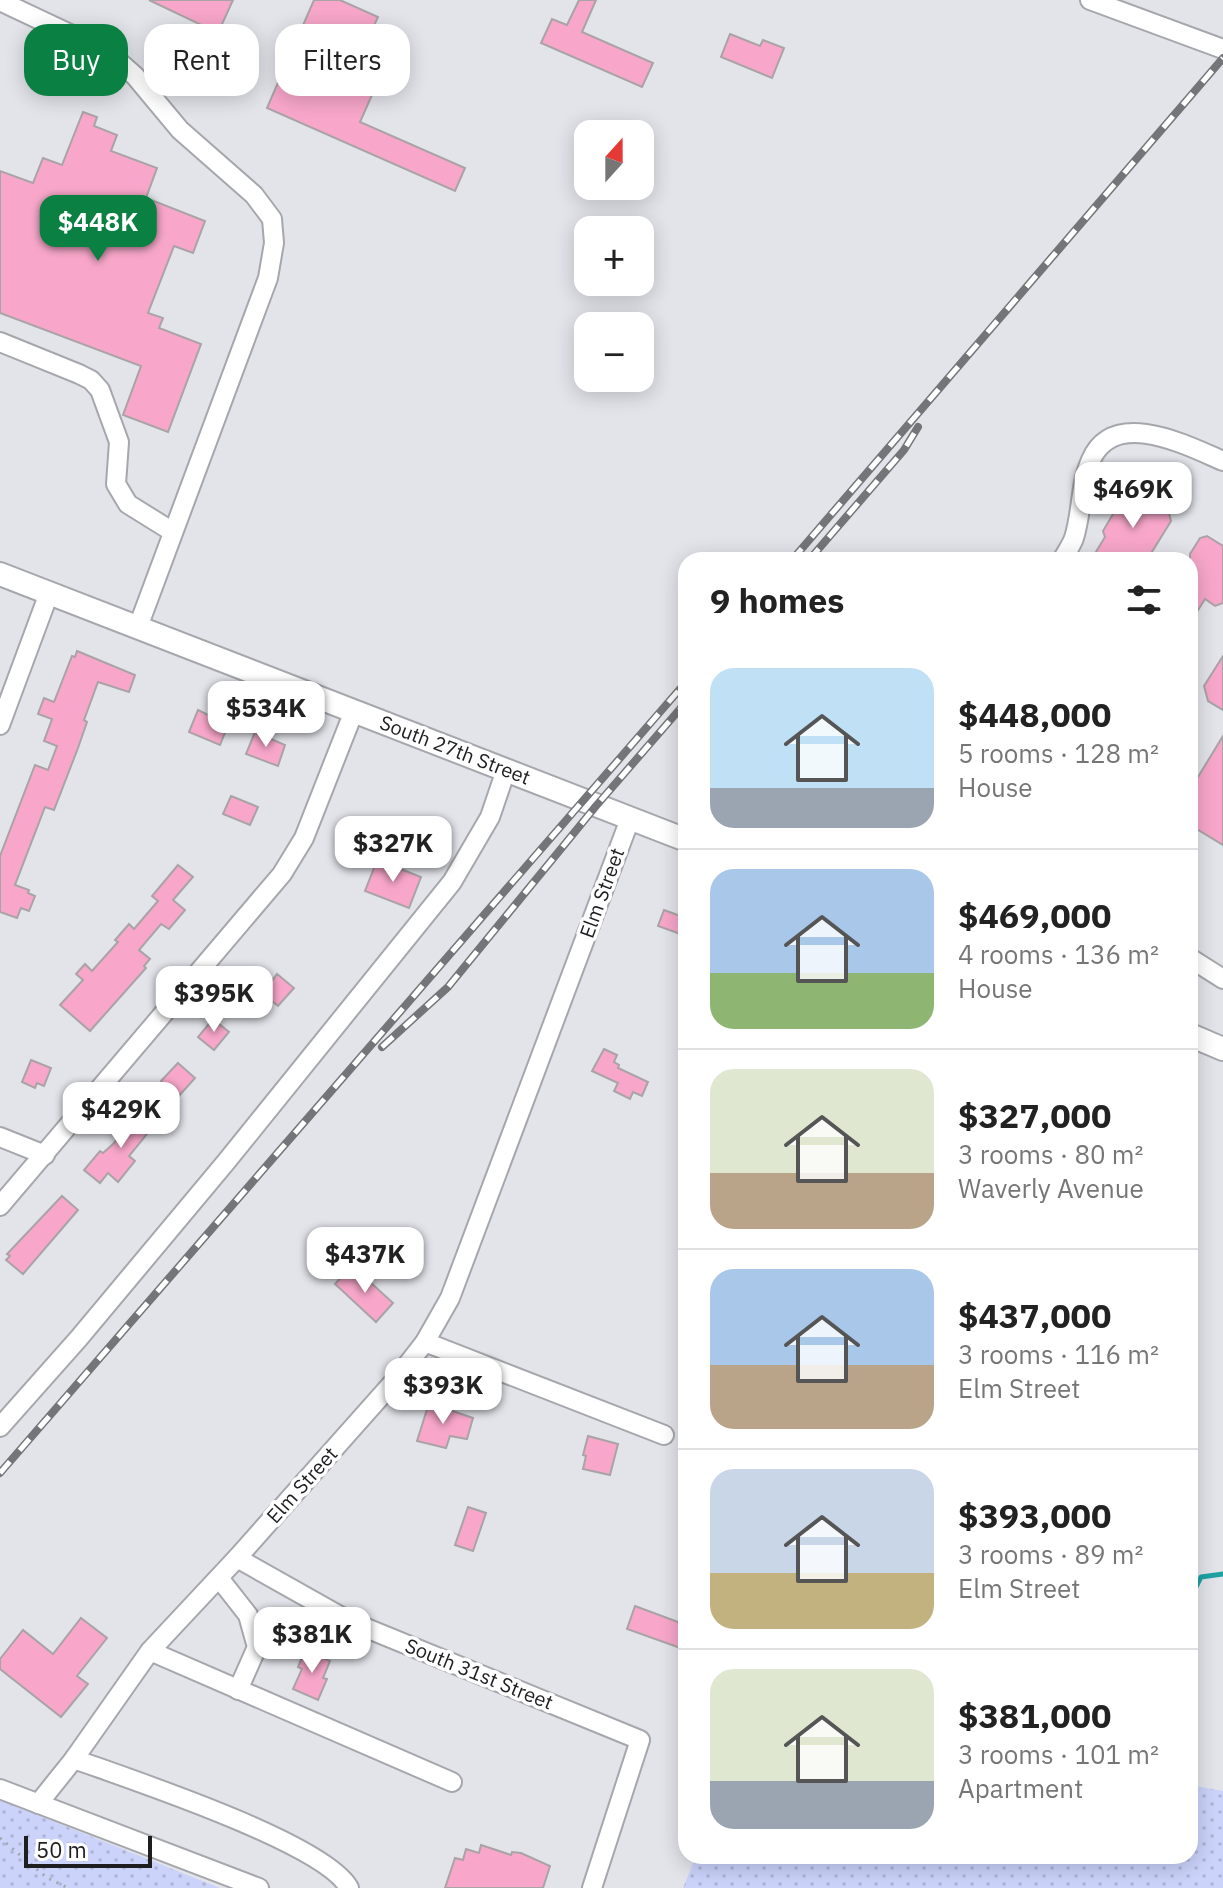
<!DOCTYPE html>
<meta charset="utf-8">
<style>
:root{--surface:#fff;--page:#f6f6f6;--text:#222;--muted:#767676;--line:#e0e0e0;--accent:#0b8043}
body{margin:0;font-family:"IBM Plex Sans",sans-serif;background:var(--page);color:var(--text);height:100vh;display:flex;flex-direction:column;font-size:30px;white-space:nowrap}
*{box-sizing:border-box;margin:0}
p{font-size:26px;color:var(--muted)}
.icon{flex:none;width:44px;height:44px;fill:none;stroke:currentColor;stroke-width:2;stroke-linecap:round;stroke-linejoin:round}
.map{position:relative;flex:1;overflow:hidden}
.side{position:absolute;left:678px;top:552px;width:520px;height:1312px;display:flex;flex-direction:column;background:var(--surface);border-radius:24px;box-shadow:0 4px 20px #0003}
.side>*{flex:none}
.banner{position:absolute;left:24px;top:24px;width:534px;height:72px;display:flex;gap:16px}
.needle{width:52px;rotate:21deg}
.buttons{position:absolute;left:574px;top:120px;display:grid;gap:16px}
.buttons a{display:grid;place-items:center;width:80px;height:80px;border-radius:16px;background:var(--surface);box-shadow:0 4px 20px #0003;font-size:40px}
.scale{position:absolute;left:24px;bottom:20px;width:128px;box-sizing:border-box;padding-left:8px;border:4px solid #1e1e21;border-top:0;font-size:22px;line-height:28px;white-space:nowrap;color:#1e1e21;-webkit-text-stroke:6px #fff;paint-order:stroke}
.price{position:absolute;translate:-50% -68px;padding:0 18px;border-radius:16px;background:#fff;color:#222;font-size:26px;line-height:52px;filter:drop-shadow(0 2px 4px #0008)}
.price::after{content:'';position:absolute;left:50%;top:48px;width:24px;height:18px;margin-left:-12px;background:inherit;clip-path:polygon(0 0,100% 0,50% 100%)}
.price.on{background:var(--accent);color:#fff}
ul{padding:0;list-style:none}
li{display:flex;align-items:center;gap:24px;height:200px;padding:0 32px}
li+li{border-top:2px solid var(--line)}
li span{display:grid;place-items:center;flex:none;width:224px;height:160px;border-radius:24px;color:#555}
li>.icon{margin-inline-start:auto}
span .icon{width:96px;height:96px;fill:#fffc;stroke-width:1}
li b{font-size:34px}
h2{display:flex;justify-content:space-between;align-items:center;height:96px;padding:0 32px;font-size:34px}
.chip{padding:0 28px;border-radius:24px;background:var(--surface);box-shadow:0 4px 20px #0003;font-size:28px;line-height:72px}
.chip.on{background:var(--accent);color:#fff}
.map>svg:first-child{display:block}
.grass{fill:url(#grass-dots)}
.lines{fill:none;stroke-linecap:round;stroke-linejoin:round}
.stream{stroke:#1ea2a4;stroke-width:5}
.building{fill:#f8a7ca;stroke:#a9a3a5;stroke-width:2}
.minor-casing{stroke:#a5a7ac;stroke-width:22}
.major-casing{stroke:#a5a7ac;stroke-width:26}
.path{stroke:#a5a5ab;stroke-width:3;stroke-dasharray:2 6;stroke-linecap:butt}
.minor{stroke:#fff;stroke-width:18}
.major{stroke:#fff;stroke-width:22}
.rail-casing{stroke:#747579;stroke-width:8}
.rail{stroke:#fff;stroke-width:5;stroke-dasharray:15;stroke-linecap:butt}
.labels{text-anchor:middle;stroke-width:7;stroke-linejoin:round;paint-order:stroke}
.street-label{font-size:20px;fill:#1e1e21;stroke:#fff}
</style>
<div class="map">
<svg width="1223" height="1888" viewBox="0 0 1223 1888">
<defs>
<pattern id="grass-dots" width="8" height="8" patternUnits="userSpaceOnUse" patternTransform="scale(2)"><rect width="8" height="8" fill="#cbd3fb"/><path d="M2 2h.1M6 6h.1" fill="none" stroke="#aeb5d7" stroke-width="1.8" stroke-linecap="round"/></pattern>
</defs>
<rect width="100%" height="100%" fill="#e3e4ea"/>
<!-- grass -->
<g class="grass">
<path d="M 1190,1785 L 1223,1791 L 1223,1888 L 683,1888 L 696,1856 L 1190,1856 Z"/>
<path d="M 0,1800 L 220,1888 L 0,1888 Z"/>
</g>
<g class="lines">
<!-- stream -->
<path class="stream" d="M 1190,1599 L 1201,1577 L 1223,1574"/>
</g>
<!-- building -->
<g class="building">
<path d="M 149,0 L 233,0 L 218,33 Z"/>
<path d="M 314,0 L 340,0 L 378,17 L 371,32 L 385,38 L 366,81 L 376,86 L 360,122 L 465,168 L 455,191 L 267,108 Z"/>
<path d="M 579,0 L 596,0 L 582,32 L 653,63 L 642,87 L 541,43 L 552,19 L 567,25 Z"/>
<path d="M 730,34 L 760,46 L 763,40 L 784,48 L 772,78 L 721,57 Z"/>
<path d="M 83,112 L 97,117 L 94,126 L 117,135 L 111,151 L 157,168 L 146,198 L 205,221 L 193,253 L 174,246 L 148,313 L 163,318 L 159,328 L 201,344 L 168,432 L 123,415 L 141,366 L 0,313 L 0,171 L 33,183 L 43,158 L 62,165 Z"/>
<path d="M 1138,494 L 1169,513 L 1171,521 L 1147,560 L 1091,560 L 1105,537 L 1103,531 L 1123,497 Z"/>
<path d="M 1207,536 L 1223,546 L 1223,603 L 1215,606 L 1205,599 L 1190,623 L 1190,554 L 1200,538 Z"/>
<path d="M 77,651 L 135,675 L 129,692 L 98,682 L 84,720 L 87,722 L 78,748 L 54,810 L 45,807 L 15,885 L 29,890 L 28,893 L 35,896 L 29,911 L 21,908 L 17,918 L 0,912 L 0,856 L 35,765 L 48,770 L 57,746 L 44,741 L 52,719 L 38,714 L 44,698 L 54,702 L 72,656 L 75,657 Z"/>
<path d="M 1223,656 L 1223,710 L 1208,701 L 1204,686 Z"/>
<path d="M 198,710 L 228,725 L 220,745 L 189,732 Z"/>
<path d="M 255,732 L 285,745 L 278,766 L 246,754 Z"/>
<path d="M 1223,736 L 1223,845 L 1190,825 L 1190,790 Z"/>
<path d="M 231,796 L 258,807 L 250,825 L 223,814 Z"/>
<path d="M 383,862 L 421,877 L 409,908 L 365,891 L 376,863 L 382,865 Z"/>
<path d="M 178,865 L 193,877 L 173,900 L 185,910 L 169,929 L 161,924 L 139,950 L 150,959 L 144,966 L 146,968 L 90,1031 L 60,1005 L 83,980 L 76,974 L 85,964 L 92,971 L 118,942 L 115,940 L 129,924 L 134,929 L 158,901 L 152,896 Z"/>
<path d="M 664,910 L 686,918 L 686,936 L 658,926 Z"/>
<path d="M 254,973 L 269,985 L 277,974 L 294,988 L 278,1006 L 268,998 L 259,1011 L 236,992 Z"/>
<path d="M 213,1019 L 229,1032 L 214,1050 L 198,1037 Z"/>
<path d="M 604,1049 L 617,1055 L 614,1062 L 619,1065 L 618,1068 L 648,1082 L 642,1096 L 633,1092 L 630,1099 L 614,1091 L 618,1083 L 592,1071 Z"/>
<path d="M 31,1060 L 51,1068 L 44,1086 L 37,1083 L 35,1088 L 22,1082 Z"/>
<path d="M 178,1063 L 195,1078 L 178,1097 L 161,1081 Z"/>
<path d="M 140,1110 L 156,1123 L 129,1156 L 135,1161 L 118,1182 L 108,1173 L 100,1183 L 84,1170 L 100,1151 L 103,1153 L 113,1144 Z"/>
<path d="M 62,1196 L 78,1210 L 23,1274 L 6,1260 L 10,1256 L 7,1254 Z"/>
<path d="M 358,1271 L 393,1303 L 376,1322 L 335,1284 L 346,1272 L 352,1277 Z"/>
<path d="M 429,1403 L 473,1418 L 467,1439 L 450,1436 L 446,1448 L 417,1441 Z"/>
<path d="M 588,1436 L 618,1444 L 610,1475 L 583,1469 L 586,1456 L 583,1455 Z"/>
<path d="M 468,1507 L 486,1513 L 473,1551 L 455,1545 Z"/>
<path d="M 635,1606 L 686,1625 L 686,1650 L 627,1629 Z"/>
<path d="M 81,1618 L 107,1638 L 77,1676 L 88,1684 L 61,1717 L 0,1669 L 0,1659 L 23,1630 L 53,1654 Z"/>
<path d="M 305,1650 L 330,1661 L 323,1678 L 327,1679 L 318,1700 L 293,1689 L 302,1669 L 298,1667 Z"/>
<path d="M 481,1845 L 511,1855 L 512,1852 L 521,1853 L 550,1866 L 543,1888 L 445,1888 L 455,1858 L 463,1860 L 466,1849 L 479,1853 Z"/>
</g>
<g class="lines">
<defs>
<g id="minor">
<path d="M 1090,0 L 1223,49"/>
<path d="M 0,1 L 108,52 L 135,76 L 180,130 L 254,195 L 272,219 L 274,243 L 268,278 L 138,627"/>
<path d="M 0,342 L 79,374 L 91,380 L 100,390 L 119,442 L 116,484 L 128,504 L 173,532"/>
<path d="M 1062,560 C 1066,553 1071,546 1074,538 C 1082,513 1080,484 1091,460 C 1114,407 1188,446 1223,461"/>
<path d="M 0,725 L 49,593"/>
<path d="M 1190,958 L 1223,979"/>
<path d="M 0,1137 L 45,1155"/>
<path d="M 0,1206 L 282,874 L 304,838 L 354,711"/>
<path d="M 425,1342 L 664,1435"/>
<path d="M 0,1427 L 79,1338 L 226,1162 L 452,882 L 490,817 L 506,770"/>
<path d="M 237,1558 L 349,1621 L 640,1740 L 592,1888"/>
<path d="M 219,1578 L 248,1615 L 257,1647 L 238,1690"/>
<path d="M 150,1651 L 452,1782"/>
<path d="M 74,1759 C 129,1779 325,1843 349,1888"/>
<path d="M 0,1789 L 259,1888"/>
<path d="M 38,1804 L 74,1759 L 150,1651 L 237,1558 L 397,1378 L 425,1342 L 450,1298 L 630,819"/>
</g>
<g id="major">
<path d="M 0,574 L 686,840"/>
<path d="M 1190,1035 L 1223,1049"/>
</g>
</defs>
<!-- minor casing -->
<use href="#minor" class="minor-casing"/>
<!-- major casing -->
<use href="#major" class="major-casing"/>
<!-- path -->
<path class="path" d="M 0,1838 L 46,1877 L 68,1888"/>
<!-- minor -->
<use href="#minor" class="minor"/>
<!-- major -->
<use href="#major" class="major"/>
<defs>
<g id="rail">
<path d="M 792,560 L 1223,58"/>
<path d="M 809,560 L 904,450 L 918,427"/>
<path d="M 382,1047 L 448,987 L 596,806 L 686,702"/>
<path d="M 0,1473 L 686,682"/>
</g>
</defs>
<!-- rail casing -->
<use href="#rail" class="rail-casing"/>
<!-- rail -->
<use href="#rail" class="rail"/>
</g>
<g class="labels">
<!-- street labels -->
<g class="street-label">
<text transform="translate(455 750) rotate(21)" y="7">South 27th Street</text>
<text transform="translate(602 893) rotate(-70)" y="7">Elm Street</text>
<text transform="translate(302 1485) rotate(-48)" y="7">Elm Street</text>
<text transform="translate(479 1674) rotate(22)" y="7">South 31st Street</text>
</g>
</g>
</svg>
<div class="buttons">
<a><svg class="needle" viewBox="-14 -14 28 28"><path d="M0-13l5 13h-10z" fill="#e53935"/><path d="M0 13l5-13h-10z" fill="#767676"/></svg></a>
<a>+</a>
<a>−</a>
</div>
<div class="scale">50 m</div>
<b class="price on" style="left:98px;top:263px">$448K</b>
<b class="price" style="left:1133px;top:530px">$469K</b>
<b class="price" style="left:266px;top:749px">$534K</b>
<b class="price" style="left:393px;top:884px">$327K</b>
<b class="price" style="left:214px;top:1034px">$395K</b>
<b class="price" style="left:121px;top:1150px">$429K</b>
<b class="price" style="left:365px;top:1295px">$437K</b>
<b class="price" style="left:443px;top:1426px">$393K</b>
<b class="price" style="left:312px;top:1675px">$381K</b>
<div class="banner">
<a class="chip on">Buy</a>
<a class="chip">Rent</a>
<a class="chip">Filters</a>
</div>
<section class="side">
<h2>9 homes<svg class="icon" aria-label="filters" viewBox="0 0 24 24"><path d="M4 7h16M4 17h16"/><circle cx="9" cy="7" r="2"/><circle cx="15" cy="17" r="2"/></svg></h2>
<ul>
<li><span style="background:linear-gradient(#bfe0f5 75%,#9aa5b1 0)"><svg class="icon" aria-label="home" viewBox="0 0 24 24"><path d="M3 11l9-7 9 7M6 9v11h12V9"/></svg></span><div><b>$448,000</b><p>5 rooms · 128 m²</p><p>House</p></div></li>
<li><span style="background:linear-gradient(#a9c7e8 65%,#8fb573 0)"><svg class="icon" aria-label="home" viewBox="0 0 24 24"><path d="M3 11l9-7 9 7M6 9v11h12V9"/></svg></span><div><b>$469,000</b><p>4 rooms · 136 m²</p><p>House</p></div></li>
<li><span style="background:linear-gradient(#dfe7d0 65%,#b9a48a 0)"><svg class="icon" aria-label="home" viewBox="0 0 24 24"><path d="M3 11l9-7 9 7M6 9v11h12V9"/></svg></span><div><b>$327,000</b><p>3 rooms · 80 m²</p><p>Waverly Avenue</p></div></li>
<li><span style="background:linear-gradient(#a9c7e8 60%,#b9a48a 0)"><svg class="icon" aria-label="home" viewBox="0 0 24 24"><path d="M3 11l9-7 9 7M6 9v11h12V9"/></svg></span><div><b>$437,000</b><p>3 rooms · 116 m²</p><p>Elm Street</p></div></li>
<li><span style="background:linear-gradient(#c9d6e8 65%,#c2b280 0)"><svg class="icon" aria-label="home" viewBox="0 0 24 24"><path d="M3 11l9-7 9 7M6 9v11h12V9"/></svg></span><div><b>$393,000</b><p>3 rooms · 89 m²</p><p>Elm Street</p></div></li>
<li><span style="background:linear-gradient(#dfe7d0 70%,#9aa5b1 0)"><svg class="icon" aria-label="home" viewBox="0 0 24 24"><path d="M3 11l9-7 9 7M6 9v11h12V9"/></svg></span><div><b>$381,000</b><p>3 rooms · 101 m²</p><p>Apartment</p></div></li>
</ul>
</section>
</div>
